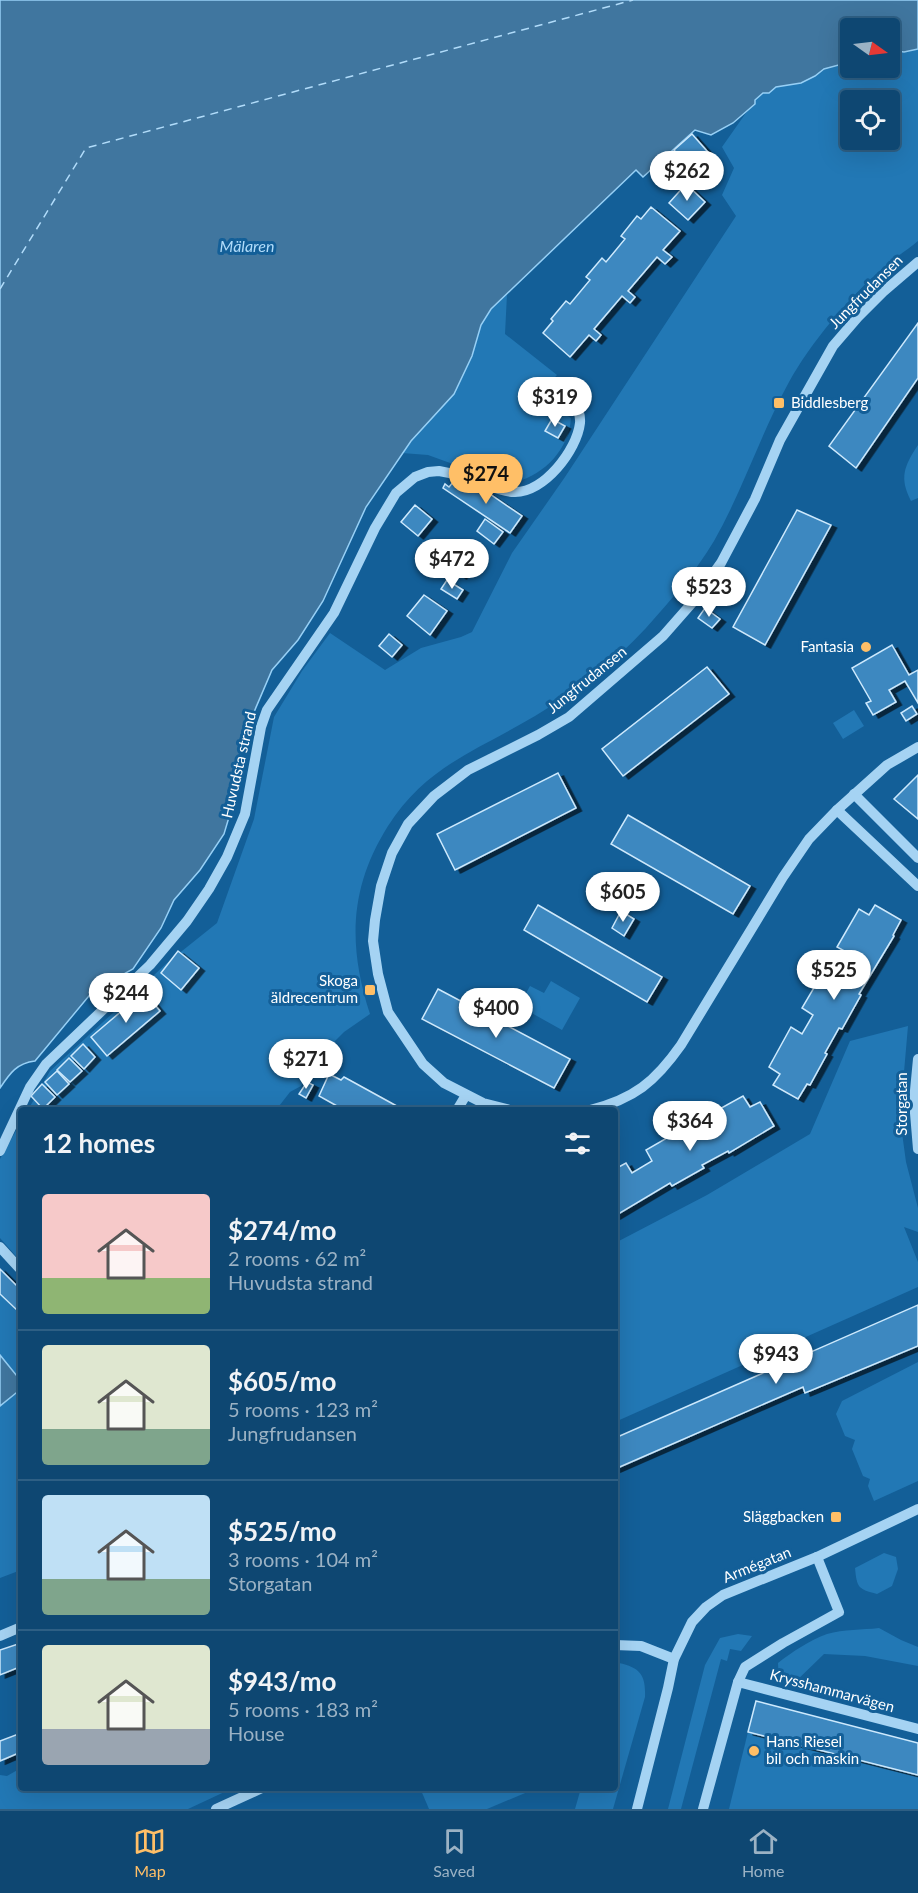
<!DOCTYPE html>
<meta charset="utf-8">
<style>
:root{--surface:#0e4772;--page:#174e77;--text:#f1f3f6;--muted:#9bb2c4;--line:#2e5f84;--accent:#ffbf67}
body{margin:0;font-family:Lato,sans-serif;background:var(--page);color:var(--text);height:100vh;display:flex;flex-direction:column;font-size:22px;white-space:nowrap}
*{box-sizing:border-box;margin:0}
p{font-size:20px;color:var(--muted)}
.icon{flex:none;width:33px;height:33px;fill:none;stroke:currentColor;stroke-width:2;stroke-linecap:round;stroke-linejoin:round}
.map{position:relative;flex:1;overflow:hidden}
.sheet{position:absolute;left:18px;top:1107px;width:600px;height:684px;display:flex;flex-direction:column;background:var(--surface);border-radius:6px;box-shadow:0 6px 24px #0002,0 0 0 2px var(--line)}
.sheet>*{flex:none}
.needle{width:39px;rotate:104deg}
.fabs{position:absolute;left:840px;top:18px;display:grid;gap:12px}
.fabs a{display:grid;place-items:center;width:60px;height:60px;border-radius:6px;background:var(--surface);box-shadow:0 6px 24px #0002,0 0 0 2px var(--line);font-size:30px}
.price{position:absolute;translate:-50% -51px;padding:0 14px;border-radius:21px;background:#fff;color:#222;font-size:20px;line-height:39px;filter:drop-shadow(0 2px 3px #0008)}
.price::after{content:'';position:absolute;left:50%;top:36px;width:18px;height:14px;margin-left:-9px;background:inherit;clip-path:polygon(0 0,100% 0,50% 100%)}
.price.on{background:var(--accent);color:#111}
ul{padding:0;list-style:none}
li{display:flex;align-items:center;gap:18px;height:150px;padding:0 24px}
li+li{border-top:2px solid var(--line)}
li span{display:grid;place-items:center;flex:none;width:168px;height:120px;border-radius:6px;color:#555}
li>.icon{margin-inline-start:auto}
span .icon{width:72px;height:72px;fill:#fffc;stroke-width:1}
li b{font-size:26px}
h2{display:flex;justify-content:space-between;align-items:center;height:72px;padding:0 24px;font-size:26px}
.menu{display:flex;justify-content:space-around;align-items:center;height:84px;border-top:2px solid var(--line);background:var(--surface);font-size:16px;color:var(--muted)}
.menu a{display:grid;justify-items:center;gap:3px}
.menu .on{color:var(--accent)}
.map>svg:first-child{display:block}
.green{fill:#2278b5;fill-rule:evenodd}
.water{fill:#40769f;stroke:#97d0f6;stroke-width:1.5}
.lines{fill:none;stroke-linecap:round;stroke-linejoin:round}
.ferry{stroke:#b1dcfa;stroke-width:1.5;stroke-dasharray:8 6;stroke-linecap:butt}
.building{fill:#3c88c0;stroke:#cde9fd;stroke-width:1.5;filter:url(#shadow)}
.minor{stroke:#a5d3f3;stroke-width:10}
.poi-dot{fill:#ffbf67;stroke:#135f98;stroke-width:2}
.labels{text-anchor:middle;stroke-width:6;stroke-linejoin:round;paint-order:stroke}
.street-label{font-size:15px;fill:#fff;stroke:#135f98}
.poi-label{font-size:15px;fill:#fff;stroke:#135f98;text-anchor:end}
.water-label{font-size:16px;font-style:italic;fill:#b1dcfa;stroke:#135f98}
</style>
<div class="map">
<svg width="918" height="1809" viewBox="0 0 918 1809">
<defs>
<filter id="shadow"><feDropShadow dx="5.5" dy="3" stdDeviation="0" flood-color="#0009"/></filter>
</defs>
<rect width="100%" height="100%" fill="#135f98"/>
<!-- green -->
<g class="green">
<path d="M 918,49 L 918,241 C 906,251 893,259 882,269 C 849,297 810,344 789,382 C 761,433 743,490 714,541 C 695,573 670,601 646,628 C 614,663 575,692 535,716 C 478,750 426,766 388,826 C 349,888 348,946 370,1014 L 344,1032 L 325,1051 L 301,1086 L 290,1092 L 276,1110 L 28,1110 L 50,1071 L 167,963 L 217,923 L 254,819 L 274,717 L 302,671 L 330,633 L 385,670 L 421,648 L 461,637 L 472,632 L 512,553 L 565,477 L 736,216 L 722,195 L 734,168 L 722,147 L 748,110 L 755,104 L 755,100 L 763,93 L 769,93 L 776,87 L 801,83 L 815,77 L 824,70 L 850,62 L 850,68 L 890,68 L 890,50 L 904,52 ZM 850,100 L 890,100 L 890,140 L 850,140 Z"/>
<path d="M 507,294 L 505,334 L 557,375 C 536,397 550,405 571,418 C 569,449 545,474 516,482 L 516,469 C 503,458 487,461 475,472 L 428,455 L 402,453 L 429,419 L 454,394 L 472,356 L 481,325 L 491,309 Z"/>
<path d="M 918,445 L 918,498 L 911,501 C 899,478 904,466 918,445 Z"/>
<path d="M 854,710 L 864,726 L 843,739 L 833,723 Z"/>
<path d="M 551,981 L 580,998 L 562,1030 L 519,1006 L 530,986 L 544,993 Z"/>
<path d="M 908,1026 L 900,1118 L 906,1162 L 918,1208 L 918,1232 L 904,1227 L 918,1262 L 918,1287 L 615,1422 L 615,1243 L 707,1195 L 810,1134 L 850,1041 Z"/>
<path d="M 21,1122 L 21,1262 L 0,1238 L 0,1159 Z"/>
<path d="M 0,1270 L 21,1290 L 21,1570 L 0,1578 Z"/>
<path d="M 918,1362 L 918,1481 L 874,1501 L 868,1486 L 870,1479 L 863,1476 L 852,1449 L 855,1440 L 845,1436 L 836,1414 L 842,1401 Z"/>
<path d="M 884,1553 L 896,1557 L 898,1569 L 892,1586 L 877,1594 C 858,1589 857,1588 855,1568 Z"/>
<path d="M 879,1628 L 901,1640 L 918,1647 L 918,1666 L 865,1656 L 824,1654 L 791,1686 L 779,1683 L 778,1663 C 792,1652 810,1640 827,1634 C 844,1629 862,1630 879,1628 Z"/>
<path d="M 738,1634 L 752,1636 L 741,1651 L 730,1649 L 727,1661 L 721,1659 L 681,1809 L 668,1809 L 705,1665 L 720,1638 Z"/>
<path d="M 615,1662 C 638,1667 646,1672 645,1697 L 613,1809 L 575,1809 L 581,1788 L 615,1788 Z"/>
<path d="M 748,1732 L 918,1775 L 918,1809 L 729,1809 Z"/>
<path d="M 21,1768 L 21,1788 L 233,1788 L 188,1809 L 0,1809 L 0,1775 L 7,1776 Z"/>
<path d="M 420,1788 L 537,1788 L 487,1809 L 429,1809 Z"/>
</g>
<!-- water -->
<g class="water">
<path d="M 0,0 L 918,0 L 918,49 L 904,52 L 890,50 L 890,28 L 850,28 L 850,62 L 824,69 L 815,76 L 801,83 L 776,87 L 769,93 L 763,93 L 755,100 L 755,104 L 733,123 L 711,135 L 695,130 L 643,177 L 636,170 L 491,309 L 481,325 L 472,356 L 454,394 L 411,441 L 366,507 L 323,601 L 298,640 L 272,670 L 242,740 L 235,797 L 224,834 L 200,870 L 174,900 L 161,928 L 133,969 L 93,991 L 35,1061 C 17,1063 10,1073 0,1088 Z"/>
<path d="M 0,1355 L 21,1381 L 21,1389 L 0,1406 Z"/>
</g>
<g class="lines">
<!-- ferry -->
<path class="ferry" d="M 0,289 L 86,148 L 633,0"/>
</g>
<!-- building -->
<g class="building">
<path d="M 692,134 L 714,159 L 695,175 L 674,150 Z"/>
<path d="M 686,184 L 705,202 L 688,220 L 669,203 Z"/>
<path d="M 651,207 L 680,231 L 663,250 L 672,257 L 665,264 L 657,257 L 628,291 L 635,297 L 630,303 L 622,296 L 594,329 L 601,335 L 596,341 L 589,335 L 570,357 L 543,333 L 553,321 L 551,319 L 566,301 L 570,304 L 590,280 L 586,277 L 602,258 L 606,262 L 625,239 L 621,236 L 637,216 L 641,219 Z"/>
<path d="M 918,323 L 918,378 L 856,468 L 829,446 Z"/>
<path d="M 552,419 L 565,426 L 558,438 L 545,431 Z"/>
<path d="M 454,481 L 484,490 L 522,516 L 510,533 L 443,488 L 445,484 L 449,487 Z"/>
<path d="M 415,505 L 432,519 L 418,536 L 401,522 Z"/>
<path d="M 797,510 L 831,525 L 765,645 L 733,627 Z"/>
<path d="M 485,519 L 503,532 L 494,544 L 477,531 Z"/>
<path d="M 463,555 L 472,562 L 461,576 L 452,569 Z"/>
<path d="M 447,580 L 463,590 L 457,599 L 441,589 Z"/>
<path d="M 424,595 L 447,611 L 430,635 L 407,616 Z"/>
<path d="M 705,608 L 720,619 L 712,628 L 698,618 Z"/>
<path d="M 389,634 L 402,645 L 392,657 L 379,646 Z"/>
<path d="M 892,645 L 909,675 L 918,670 L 918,703 L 905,681 L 889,690 L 896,702 L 873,715 L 866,703 L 871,701 L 852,668 Z"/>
<path d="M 707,667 L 729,694 L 623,776 L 602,749 Z"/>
<path d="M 912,706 L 917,714 L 906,721 L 901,713 Z"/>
<path d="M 558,773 L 576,808 L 455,870 L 437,834 Z"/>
<path d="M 918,775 L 918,819 L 894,799 Z"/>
<path d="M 628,815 L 750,886 L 733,914 L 611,844 Z"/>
<path d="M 538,905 L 662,977 L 647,1002 L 524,930 Z"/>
<path d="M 875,905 L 901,920 L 893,935 L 894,936 L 859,994 L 861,995 L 842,1029 L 839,1028 L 825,1053 L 827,1054 L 810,1085 L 807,1084 L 798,1099 L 773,1085 L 780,1074 L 769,1067 L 791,1027 L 802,1034 L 813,1015 L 802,1008 L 825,969 L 837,976 L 850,954 L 837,947 L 859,909 L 869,915 Z"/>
<path d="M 621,911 L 634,919 L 624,936 L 612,928 Z"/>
<path d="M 178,951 L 199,968 L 181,990 L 161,973 Z"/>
<path d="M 438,989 L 570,1059 L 554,1088 L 422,1019 Z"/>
<path d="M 144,992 L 160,1011 L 107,1056 L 91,1037 Z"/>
<path d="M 83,1044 L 95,1057 L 84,1069 L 71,1056 Z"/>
<path d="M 69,1058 L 82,1071 L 70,1082 L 57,1070 Z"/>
<path d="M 57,1071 L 69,1084 L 57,1095 L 45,1082 Z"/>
<path d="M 329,1074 L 341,1080 L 344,1077 L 404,1110 L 336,1110 L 337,1106 L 319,1096 Z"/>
<path d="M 307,1082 L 313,1085 L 306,1098 L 299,1094 Z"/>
<path d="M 42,1084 L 55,1097 L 43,1109 L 31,1096 Z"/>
<path d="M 743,1096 L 750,1107 L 760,1102 L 774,1126 L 729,1153 L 728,1151 L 702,1165 L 704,1168 L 672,1186 L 670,1183 L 615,1216 L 615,1169 L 626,1163 L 632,1173 L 652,1161 L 646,1150 L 684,1128 L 690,1140 L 711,1128 L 705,1117 Z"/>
<path d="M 0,1269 L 21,1290 L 21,1308 L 18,1311 L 0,1294 Z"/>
<path d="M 918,1305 L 918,1346 L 805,1393 L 803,1387 L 615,1469 L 615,1438 Z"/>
<path d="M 21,1643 L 21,1679 L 17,1668 L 0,1675 L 0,1650 Z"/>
<path d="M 756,1701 L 918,1743 L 918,1775 L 748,1732 Z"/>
<path d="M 21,1733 L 21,1752 L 0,1761 L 0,1741 Z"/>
</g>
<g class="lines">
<!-- minor -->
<g class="minor">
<path d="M 854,794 L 918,858"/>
<path d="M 837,810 L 918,886"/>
<path d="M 918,1059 L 914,1101 L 918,1149"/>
<path d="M 457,1110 L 466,1095"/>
<path d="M 510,1110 L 483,1103 L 444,1083 L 423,1064 L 388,1012 L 378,974 L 373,941 L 375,920 L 381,886 L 392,853 L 408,824 L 434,796 L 468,770 L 538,735 L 569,717 L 663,636 L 692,603 L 721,563 L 755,499 L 780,440 L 833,346 L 858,317 L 883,292 L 918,262"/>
<path d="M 590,1110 C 634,1099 655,1082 681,1045 L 783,877 L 809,839 L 837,810 L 887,765 L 918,747"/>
<path d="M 0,1151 L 30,1087 L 46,1064 L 150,965 L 187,921 L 209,889 L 227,857 L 245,814 L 261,727 L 267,710 L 334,613 L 375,528 L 396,493 L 415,477 L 428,472 L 439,471 C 450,473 460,475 470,479 C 485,483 499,492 514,492 C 544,493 577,450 580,423 C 581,412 575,402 571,392"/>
<path d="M 0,1247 L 21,1270"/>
<path d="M 0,1636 L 21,1627"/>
<path d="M 615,1645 L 641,1646 L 674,1659"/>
<path d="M 738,1682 L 918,1729"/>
<path d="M 216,1809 L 262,1788"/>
<path d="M 637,1809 L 668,1688 L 674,1659 L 692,1622 L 706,1607 L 723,1595 L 817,1557 L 918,1509"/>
<path d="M 703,1809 L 738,1682 L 745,1667 L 783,1643 L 839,1612 L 817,1557"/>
</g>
</g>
<!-- markers -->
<g class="poi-dot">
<rect x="773" y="397" width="12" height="12" rx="3"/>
<circle cx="866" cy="647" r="6"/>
<rect x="364" y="984" width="12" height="12" rx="3"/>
<rect x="830" y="1511" width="12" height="12" rx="3"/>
<circle cx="754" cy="1751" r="6"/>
</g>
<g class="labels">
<!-- street labels -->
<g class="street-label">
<text transform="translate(866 292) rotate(-45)" y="5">Jungfrudansen</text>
<text transform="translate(587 680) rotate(-39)" y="5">Jungfrudansen</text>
<text transform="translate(239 765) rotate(-77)" y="5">Huvudsta strand</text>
<text transform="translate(902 1104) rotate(-90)" y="5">Storgatan</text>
<text transform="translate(757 1565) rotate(-22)" y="5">Armégatan</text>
<text transform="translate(832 1691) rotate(15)" y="5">Krysshammarvägen</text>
</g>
<!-- poi labels -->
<g class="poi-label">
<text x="791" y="408" text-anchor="start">Biddlesberg</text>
<text x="854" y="652">Fantasia</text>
<text x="358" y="986">Skoga<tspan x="358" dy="17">äldrecentrum</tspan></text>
<text x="824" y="1522">Släggbacken</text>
<text x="766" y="1747" text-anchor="start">Hans Riesel<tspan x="766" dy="17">bil och maskin</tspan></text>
</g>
<!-- water labels -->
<g class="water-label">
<text x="247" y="252">Mälaren</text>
</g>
</g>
</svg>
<div class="fabs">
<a><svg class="needle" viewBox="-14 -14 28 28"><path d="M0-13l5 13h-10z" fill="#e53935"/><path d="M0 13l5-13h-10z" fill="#9bb2c4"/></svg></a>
<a><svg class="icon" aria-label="locate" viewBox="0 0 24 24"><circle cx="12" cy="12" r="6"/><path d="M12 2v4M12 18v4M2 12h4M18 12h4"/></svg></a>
</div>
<b class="price" style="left:687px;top:202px">$262</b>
<b class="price" style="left:555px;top:428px">$319</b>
<b class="price on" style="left:486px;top:505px">$274</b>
<b class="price" style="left:452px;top:590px">$472</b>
<b class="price" style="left:709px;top:618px">$523</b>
<b class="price" style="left:623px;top:923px">$605</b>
<b class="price" style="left:834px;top:1001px">$525</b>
<b class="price" style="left:126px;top:1024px">$244</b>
<b class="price" style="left:496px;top:1039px">$400</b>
<b class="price" style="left:306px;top:1090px">$271</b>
<b class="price" style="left:690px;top:1152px">$364</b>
<b class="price" style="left:776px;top:1385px">$943</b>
<section class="sheet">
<h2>12 homes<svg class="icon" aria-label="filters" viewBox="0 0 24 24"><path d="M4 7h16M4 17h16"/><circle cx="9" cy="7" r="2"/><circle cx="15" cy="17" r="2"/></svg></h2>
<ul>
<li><span style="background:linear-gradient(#f6c9c9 70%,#8fb573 0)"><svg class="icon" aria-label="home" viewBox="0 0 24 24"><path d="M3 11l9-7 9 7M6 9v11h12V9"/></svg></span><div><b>$274/mo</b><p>2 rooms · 62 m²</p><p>Huvudsta strand</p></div></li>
<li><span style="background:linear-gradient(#dfe7d0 70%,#7fa58c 0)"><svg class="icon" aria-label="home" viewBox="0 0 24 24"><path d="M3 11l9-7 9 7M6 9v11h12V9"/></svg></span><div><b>$605/mo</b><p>5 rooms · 123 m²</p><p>Jungfrudansen</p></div></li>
<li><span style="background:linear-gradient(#bfe0f5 70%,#7fa58c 0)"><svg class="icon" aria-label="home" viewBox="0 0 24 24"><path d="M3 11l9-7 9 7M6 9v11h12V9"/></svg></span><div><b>$525/mo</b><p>3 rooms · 104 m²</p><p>Storgatan</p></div></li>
<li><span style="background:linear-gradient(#dfe7d0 70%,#9aa5b1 0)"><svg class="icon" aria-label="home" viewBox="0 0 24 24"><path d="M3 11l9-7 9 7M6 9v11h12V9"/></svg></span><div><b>$943/mo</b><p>5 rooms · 183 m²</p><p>House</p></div></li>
</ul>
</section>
</div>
<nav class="menu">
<a class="on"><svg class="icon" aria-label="map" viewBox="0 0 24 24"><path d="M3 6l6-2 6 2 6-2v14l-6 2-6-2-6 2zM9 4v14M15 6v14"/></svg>Map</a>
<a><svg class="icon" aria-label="saved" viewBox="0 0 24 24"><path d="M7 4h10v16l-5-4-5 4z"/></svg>Saved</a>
<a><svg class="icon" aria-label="home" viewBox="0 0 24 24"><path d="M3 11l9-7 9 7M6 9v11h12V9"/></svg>Home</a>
</nav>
